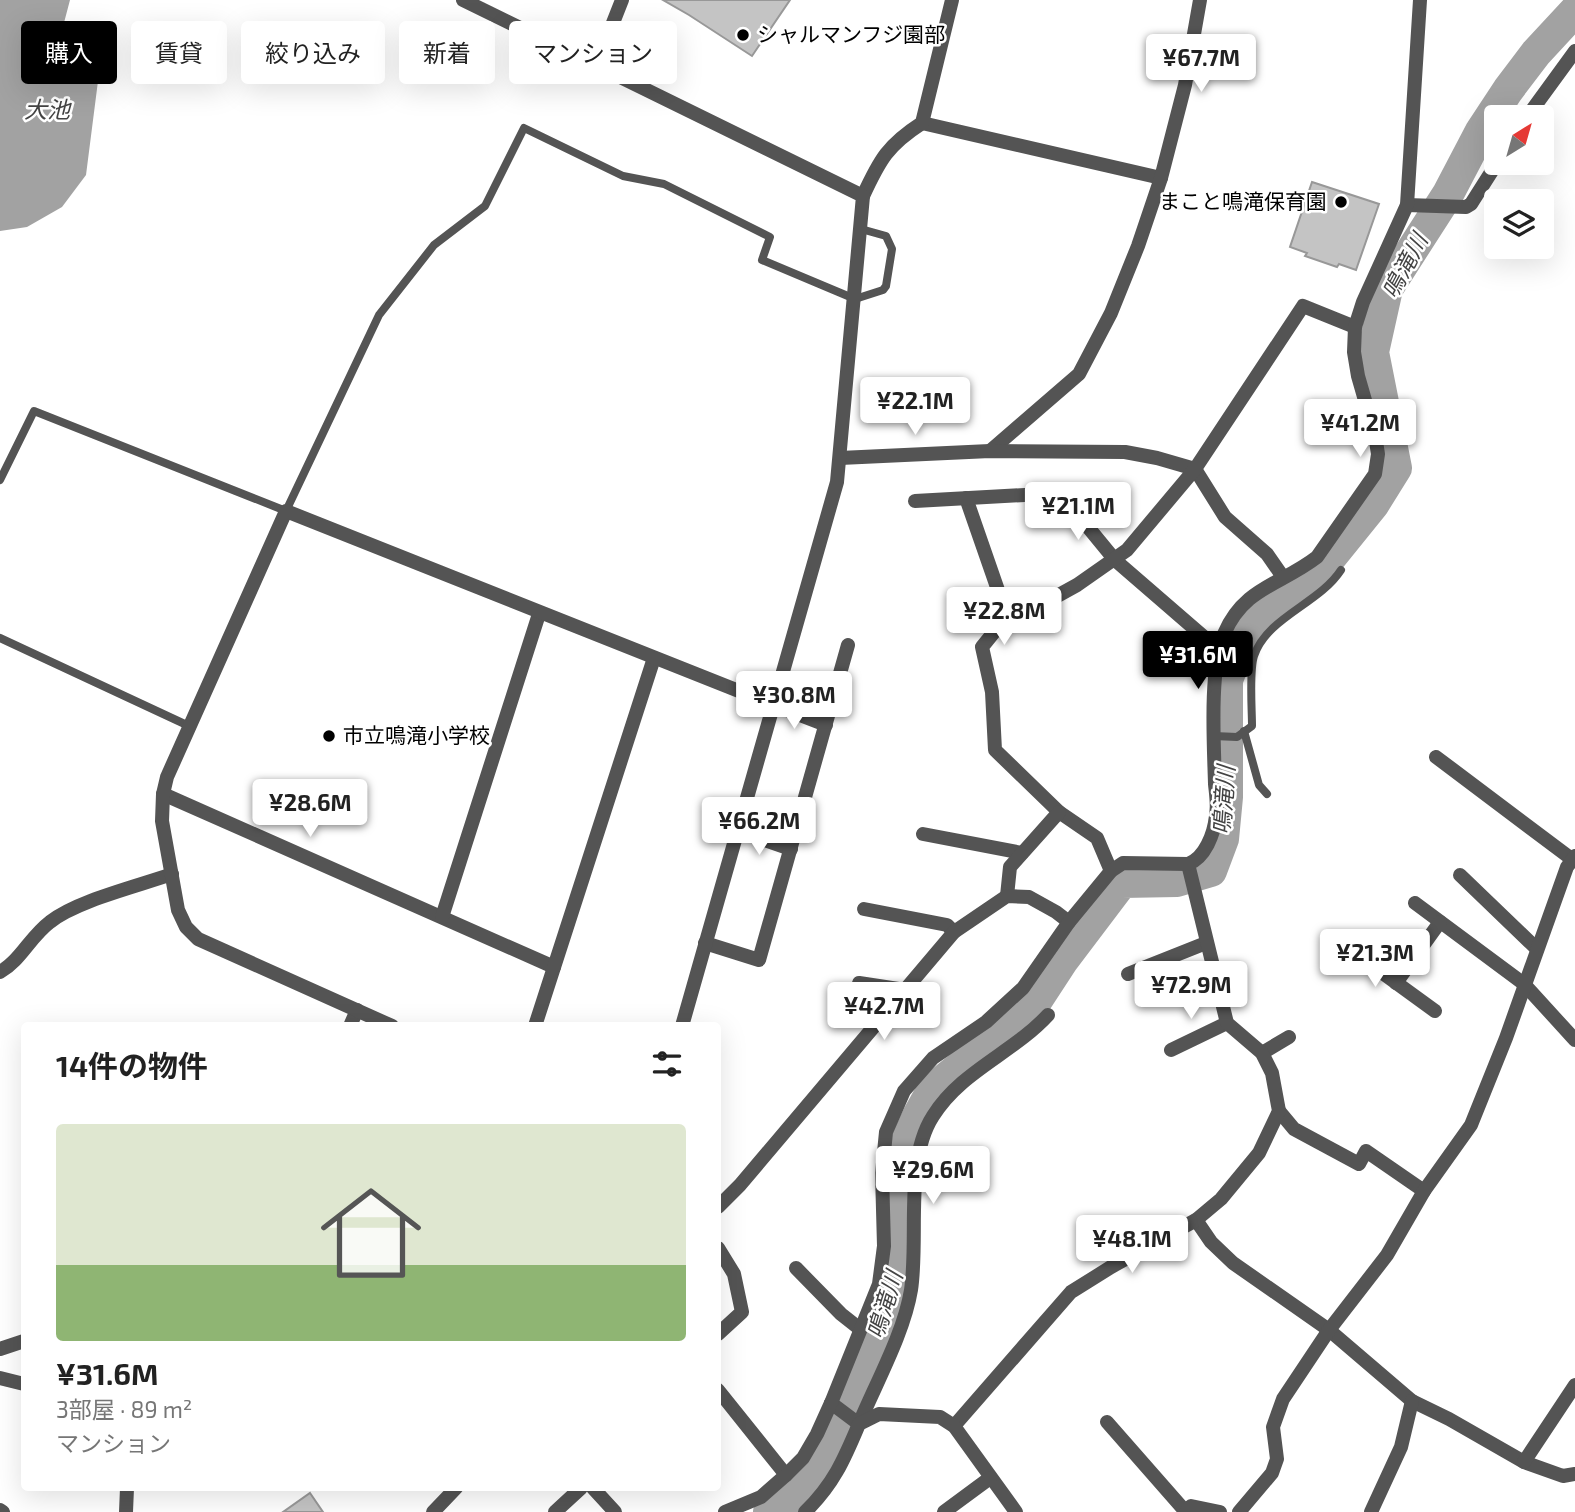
<!DOCTYPE html>
<html lang="ja">
<meta charset="utf-8">
<style>
:root{--surface:#fff;--page:#f2f2f2;--text:#222;--muted:#767676;--accent:#000}
body{margin:0;font-family:"Exo 2","Noto Sans JP",sans-serif;background:var(--page);color:var(--text);height:100vh;display:flex;flex-direction:column;font-size:26px;white-space:nowrap}
*{box-sizing:border-box;margin:0}
p{font-size:23px;color:var(--muted)}
.icon{flex:none;width:38px;height:38px;fill:none;stroke:currentColor;stroke-width:2;stroke-linecap:round;stroke-linejoin:round}
.map{position:relative;flex:1;overflow:hidden}
.sheet{position:absolute;left:21px;top:1022px;width:700px;height:469px;display:flex;flex-direction:column;background:var(--surface);border-radius:7px;box-shadow:0 7px 28px #0002}
.sheet>*{flex:none}
.top-card{position:absolute;left:21px;top:21px;width:700px;height:63px;display:flex;gap:14px}
.needle{width:46px;rotate:37deg}
.fabs{position:absolute;left:1484px;top:105px;display:grid;gap:14px}
.fabs a{display:grid;place-items:center;width:70px;height:70px;border-radius:7px;background:var(--surface);box-shadow:0 7px 28px #0002;font-size:35px}
.price{position:absolute;translate:-50% -60px;padding:0 16px;border-radius:7px;background:#fff;color:#222;font-size:23px;line-height:46px;filter:drop-shadow(0 2px 4px #0008)}
.price::after{content:'';position:absolute;left:50%;top:42px;width:21px;height:16px;margin-left:-10px;background:inherit;clip-path:polygon(0 0,100% 0,50% 100%)}
.price.active{background:var(--accent);color:#fff}
ul{padding:0;list-style:none}
li{display:grid;align-content:center;gap:14px;height:371px;padding:0 35px}
li span{display:grid;place-items:center;height:217px;border-radius:7px;color:#555}
li>.icon{margin-inline-start:auto}
span .icon{width:126px;height:126px;fill:#fffc;stroke-width:1}
li b{font-size:30px}
h2{display:flex;justify-content:space-between;align-items:center;height:84px;padding:0 35px;font-size:30px}
.tag{padding:0 24px;border-radius:7px;background:var(--surface);box-shadow:0 7px 28px #0002;font-size:24px;line-height:63px}
.tag.active{background:var(--accent);color:#fff}
.map>svg:first-child{display:block}
.water{fill:#a2a2a2}
.lines{fill:none;stroke-linecap:round;stroke-linejoin:round}
.river{stroke:#a2a2a2;stroke-width:32}
.building{fill:#c4c4c4;stroke:#989898;stroke-width:2}
.service{stroke:#545454;stroke-width:8}
.minor{stroke:#545454;stroke-width:14}
.tertiary{stroke:#545454;stroke-width:14}
.poi-dot{fill:#000;stroke:#fff;stroke-width:2.5}
.labels{text-anchor:middle;stroke-width:5;stroke-linejoin:round;paint-order:stroke}
.poi-label{font-size:21px;fill:#000;stroke:#fff;text-anchor:start}
.water-label{font-size:23px;font-style:italic;fill:#434343;stroke:#fff}
</style>
<div class="map">
<svg width="1575" height="1512" viewBox="0 0 1575 1512">
<rect width="100%" height="100%" fill="#fff"/>
<!-- water -->
<path class="water" d="M 0,0 L 70,0 L 56,53 L 75,71 L 88,73 L 98,81 L 86,175 L 62,207 L 27,227 L 0,231 Z"/>
<g class="lines">
<!-- river -->
<path class="river" d="M 769,1512 L 797,1495 L 814,1475 L 838,1434 L 877,1335 L 897,1272 L 902,1150 L 918,1116 L 933,1089 L 1031,1009 L 1063,960 L 1122,882 L 1177,881 L 1211,871 L 1223,839 L 1227,797 L 1227,680 L 1247,629 L 1281,601 L 1314,578 L 1373,505 L 1396,468 L 1373,352 L 1387,289 L 1448,194 L 1481,131 L 1508,90 L 1536,53 L 1575,11"/>
</g>
<!-- building -->
<g class="building">
<path d="M 663,0 L 790,0 L 752,56 L 689,15 Z"/>
<path d="M 1312,182 L 1379,204 L 1356,270 L 1339,264 L 1337,267 L 1305,256 L 1307,253 L 1290,247 Z"/>
<path d="M 310,1493 L 323,1512 L 283,1512 Z"/>
</g>
<g class="lines">
<!-- service -->
<g class="service">
<path d="M 0,480 L 34,411 L 286,511 L 379,315 L 434,245 L 485,206 L 524,128 L 623,176 L 664,184 L 770,237 L 762,260 L 855,299 L 883,290 L 886,286 L 892,249 L 886,236 L 861,229"/>
<path d="M 0,638 L 189,726"/>
<path d="M 1244,731 L 1259,785 L 1267,794"/>
<path d="M 1214,736 L 1237,737 L 1252,726 C 1252,709 1249,671 1254,656 C 1267,617 1319,604 1341,570"/>
</g>
<!-- minor -->
<g class="minor">
<path d="M 596,66 L 622,0"/>
<path d="M 1527,117 L 1575,51"/>
<path d="M 922,123 L 1161,178"/>
<path d="M 863,196 C 880,159 888,145 922,123 L 952,0"/>
<path d="M 1407,205 L 1466,207 L 1471,204 L 1497,163"/>
<path d="M 990,451 L 1079,374 L 1111,313 L 1138,246 L 1161,178 L 1185,85 L 1200,0"/>
<path d="M 840,458 L 990,451 L 1125,452 L 1157,458 L 1195,469 L 1225,517 L 1267,554 L 1283,577"/>
<path d="M 966,498 L 1007,616"/>
<path d="M 915,501 L 1060,493 L 1115,560 L 1219,650"/>
<path d="M 774,705 L 826,725"/>
<path d="M 1436,757 L 1573,860"/>
<path d="M 163,794 L 554,967"/>
<path d="M 738,831 L 791,849"/>
<path d="M 923,834 L 1022,853"/>
<path d="M 1111,871 L 1097,838 L 1059,812 L 995,750 L 992,692 L 982,647 L 1007,616 L 1039,606 L 1077,585 L 1127,550 L 1195,469 L 1303,306 L 1355,327"/>
<path d="M 1460,875 L 1537,949"/>
<path d="M 1007,896 L 1010,867 L 1059,812"/>
<path d="M 1415,903 L 1524,984 L 1575,1040"/>
<path d="M 864,909 L 947,925 L 954,932"/>
<path d="M 442,917 L 539,614"/>
<path d="M 1336,939 L 1435,1011"/>
<path d="M 705,943 L 759,960 L 848,645"/>
<path d="M 0,972 C 21,960 30,937 50,922 C 76,901 138,886 172,874"/>
<path d="M 1128,974 L 1206,943"/>
<path d="M 859,983 L 905,990"/>
<path d="M 1396,983 L 1440,922"/>
<path d="M 350,1026 L 357,1010"/>
<path d="M 535,1026 L 654,658"/>
<path d="M 1171,1050 L 1227,1023"/>
<path d="M 1262,1053 L 1289,1037"/>
<path d="M 1279,1111 L 1294,1129 L 1359,1164 L 1366,1151 L 1424,1191"/>
<path d="M 718,1207 L 740,1185 L 954,932 L 1007,896 L 1029,897 L 1056,912 L 1069,922"/>
<path d="M 1196,1220 L 1211,1242 L 1233,1263 L 1329,1330 L 1412,1401 L 1449,1419 L 1524,1462 L 1563,1476 L 1575,1474"/>
<path d="M 718,1248 L 734,1274 L 742,1312 L 718,1334"/>
<path d="M 796,1268 L 841,1314 L 860,1329"/>
<path d="M 0,1349 L 24,1341"/>
<path d="M 0,1378 L 24,1384"/>
<path d="M 718,1390 L 786,1475"/>
<path d="M 831,1403 L 859,1424 C 876,1383 904,1333 911,1290 C 919,1237 904,1161 933,1116 C 961,1071 1013,1053 1048,1015"/>
<path d="M 1107,1422 L 1186,1512"/>
<path d="M 954,1426 L 1071,1292 L 1111,1267 L 1196,1220 L 1221,1199 L 1259,1153 L 1279,1111 L 1272,1073 L 1262,1053 L 1227,1023 L 1188,864"/>
<path d="M 1524,1462 L 1575,1385"/>
<path d="M 593,1488 L 615,1512"/>
<path d="M 0,1510 L 3,1512"/>
<path d="M 126,1512 L 127,1488"/>
<path d="M 555,1512 L 581,1488"/>
<path d="M 725,1512 L 761,1497 L 786,1475 L 803,1458 L 817,1434 L 831,1403 L 879,1284 L 884,1246 L 882,1173 L 886,1132 L 904,1091 L 933,1058 L 986,1022 L 1023,988 L 1069,922 L 1111,871 L 1123,863 L 1188,864 C 1205,858 1214,834 1216,816 C 1218,806 1216,794 1215,784 C 1214,745 1209,669 1224,634 C 1244,587 1281,585 1317,557 L 1375,474 L 1378,454 L 1375,435 L 1358,376 L 1354,352 L 1355,327 L 1363,302 L 1407,205 L 1420,0"/>
<path d="M 805,1512 C 833,1485 844,1460 859,1424 L 879,1414 L 940,1417 L 954,1426 L 1016,1512"/>
<path d="M 944,1512 L 990,1478"/>
<path d="M 1186,1512 L 1191,1506 L 1220,1512"/>
<path d="M 1239,1512 L 1272,1473 L 1277,1459 L 1273,1427 L 1283,1399 L 1329,1330 L 1387,1255 L 1424,1191 L 1471,1125 L 1506,1038 L 1567,867 L 1575,856"/>
<path d="M 1371,1512 L 1401,1447 L 1412,1401"/>
</g>
<!-- tertiary -->
<g class="tertiary">
<path d="M 463,0 L 863,196 L 837,482 L 682,1026"/>
<path d="M 392,1026 L 198,939 L 186,927 L 178,910 L 162,821 L 163,794 L 167,777 L 286,511 L 774,705"/>
<path d="M 433,1512 L 456,1488"/>
</g>
</g>
<!-- markers -->
<g class="poi-dot">
<circle cx="743" cy="35" r="7"/>
<circle cx="1341" cy="202" r="7"/>
<circle cx="329" cy="736" r="7"/>
</g>
<g class="labels">
<!-- poi labels -->
<g class="poi-label">
<text x="757" y="42">シャルマンフジ園部</text>
<text x="1327" y="209" text-anchor="end">まこと鳴滝保育園</text>
<text x="343" y="743">市立鳴滝小学校</text>
</g>
<!-- water labels -->
<g class="water-label">
<text x="47" y="118">大池</text>
<text transform="translate(1405 266) rotate(-62)" y="8">鳴滝川</text>
<text transform="translate(1224 800) rotate(-86)" y="8">鳴滝川</text>
<text transform="translate(885 1305) rotate(-73)" y="8">鳴滝川</text>
</g>
</g>
</svg>
<div class="fabs">
<a><svg class="needle" viewBox="-14 -14 28 28"><path d="M0-13l5 13h-10z" fill="#e53935"/><path d="M0 13l5-13h-10z" fill="#767676"/></svg></a>
<a><svg class="icon" aria-label="layers" viewBox="0 0 24 24"><path d="M12 4l9 5-9 5-9-5zM3 14l9 5 9-5"/></svg></a>
</div>
<b class="price" style="left:1201px;top:94px">¥67.7M</b>
<b class="price" style="left:915px;top:437px">¥22.1M</b>
<b class="price" style="left:1360px;top:459px">¥41.2M</b>
<b class="price" style="left:1078px;top:542px">¥21.1M</b>
<b class="price" style="left:1004px;top:647px">¥22.8M</b>
<b class="price active" style="left:1198px;top:691px">¥31.6M</b>
<b class="price" style="left:794px;top:731px">¥30.8M</b>
<b class="price" style="left:310px;top:839px">¥28.6M</b>
<b class="price" style="left:759px;top:857px">¥66.2M</b>
<b class="price" style="left:1375px;top:989px">¥21.3M</b>
<b class="price" style="left:1191px;top:1021px">¥72.9M</b>
<b class="price" style="left:884px;top:1042px">¥42.7M</b>
<b class="price" style="left:933px;top:1206px">¥29.6M</b>
<b class="price" style="left:1132px;top:1275px">¥48.1M</b>
<div class="top-card">
<a class="tag active">購入</a>
<a class="tag">賃貸</a>
<a class="tag">絞り込み</a>
<a class="tag">新着</a>
<a class="tag">マンション</a>
</div>
<section class="sheet">
<h2>14件の物件<svg class="icon" aria-label="filters" viewBox="0 0 24 24"><path d="M4 7h16M4 17h16"/><circle cx="9" cy="7" r="2"/><circle cx="15" cy="17" r="2"/></svg></h2>
<ul>
<li><span style="background:linear-gradient(#dfe7d0 65%,#8fb573 0)"><svg class="icon" aria-label="home" viewBox="0 0 24 24"><path d="M3 11l9-7 9 7M6 9v11h12V9"/></svg></span><div><b>¥31.6M</b><p>3部屋 · 89 m²</p><p>マンション</p></div></li>
</ul>
</section>
</div>
